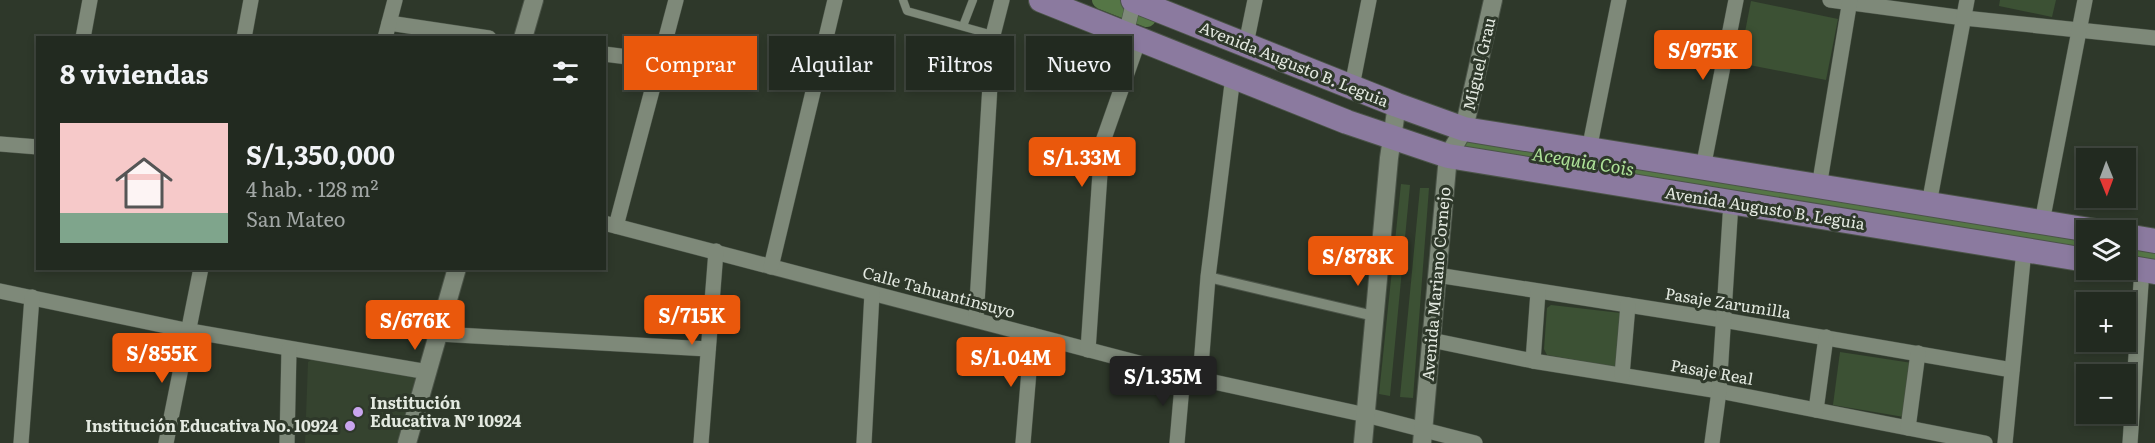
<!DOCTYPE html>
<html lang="es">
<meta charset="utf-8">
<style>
:root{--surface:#222a20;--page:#2a3229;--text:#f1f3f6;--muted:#a2a7a5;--line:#3f463e;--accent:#ea580c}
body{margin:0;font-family:Literata,serif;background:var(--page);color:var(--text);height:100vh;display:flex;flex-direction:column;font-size:22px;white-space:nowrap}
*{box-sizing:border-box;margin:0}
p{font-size:20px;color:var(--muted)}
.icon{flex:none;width:33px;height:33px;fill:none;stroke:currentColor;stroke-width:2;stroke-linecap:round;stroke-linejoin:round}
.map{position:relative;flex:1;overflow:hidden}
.panel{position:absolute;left:36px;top:36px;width:570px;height:234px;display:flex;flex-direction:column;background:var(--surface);border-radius:0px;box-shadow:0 3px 9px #0003,0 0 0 2px var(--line)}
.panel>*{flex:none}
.hud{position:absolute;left:624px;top:36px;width:570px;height:54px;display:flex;gap:12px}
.needle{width:39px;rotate:179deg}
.buttons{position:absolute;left:2076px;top:148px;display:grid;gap:12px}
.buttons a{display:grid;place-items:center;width:60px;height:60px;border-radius:0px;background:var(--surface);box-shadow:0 3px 9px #0003,0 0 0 2px var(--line);font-size:30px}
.price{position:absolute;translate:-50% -51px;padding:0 14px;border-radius:6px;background:var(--accent);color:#fff;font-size:20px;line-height:39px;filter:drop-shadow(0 2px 3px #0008)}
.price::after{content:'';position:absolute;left:50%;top:36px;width:18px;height:14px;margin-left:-9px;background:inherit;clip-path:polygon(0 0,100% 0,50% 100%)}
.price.on{background:#222;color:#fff}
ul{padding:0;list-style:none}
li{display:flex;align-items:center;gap:18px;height:150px;padding:0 24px}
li+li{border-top:2px solid var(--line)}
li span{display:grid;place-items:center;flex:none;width:168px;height:120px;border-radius:0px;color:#555}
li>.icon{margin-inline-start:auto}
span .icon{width:72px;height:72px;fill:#fffc;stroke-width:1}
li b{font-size:26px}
h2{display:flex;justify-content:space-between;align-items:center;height:72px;padding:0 24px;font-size:26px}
.pill{padding:0 21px;border-radius:0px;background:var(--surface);box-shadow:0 3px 9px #0003,0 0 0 2px var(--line);font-size:21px;line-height:54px}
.pill.on{background:var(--accent);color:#fff}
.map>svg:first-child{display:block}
.built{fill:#35432f}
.green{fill:#3c5134}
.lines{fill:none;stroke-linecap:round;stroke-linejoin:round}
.canal{stroke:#557646;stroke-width:18}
.service-casing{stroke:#4b5448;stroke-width:9}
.pedestrian-casing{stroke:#4b5448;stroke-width:12}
.minor-casing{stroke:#4b5448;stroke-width:16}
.tertiary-casing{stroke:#4b5448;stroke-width:20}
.primary-casing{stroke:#4b5448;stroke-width:26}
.service{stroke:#7e8979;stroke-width:8}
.pedestrian{stroke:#7e8979;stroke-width:10}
.minor{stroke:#7e8979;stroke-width:15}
.tertiary{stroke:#7e8979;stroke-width:18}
.primary{stroke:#8b7a9f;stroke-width:24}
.poi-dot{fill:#c9a5ee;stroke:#2e382a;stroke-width:2}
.labels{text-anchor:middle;stroke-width:6;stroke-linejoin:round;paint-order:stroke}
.street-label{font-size:16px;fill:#e3e9e0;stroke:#2e382a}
.poi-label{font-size:16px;font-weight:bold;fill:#e3e9e0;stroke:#2e382a;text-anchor:start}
.water-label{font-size:18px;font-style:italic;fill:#afe399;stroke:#2e382a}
</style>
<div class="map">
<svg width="2155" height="443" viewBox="0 0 2155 443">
<rect width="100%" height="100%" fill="#2e382a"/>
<!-- built -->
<path class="built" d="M 314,358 L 416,375 L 418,380 L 401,443 L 305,443 L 308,362 Z"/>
<!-- green -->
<g class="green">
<path d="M 2000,0 L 2056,0 L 2052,17 L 1999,6 Z"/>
<path d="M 1751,1 L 1838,19 L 1826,80 L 1739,63 Z"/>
<path d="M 1401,184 L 1410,185 L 1390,396 L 1379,394 Z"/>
<path d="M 1420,188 L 1429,188 L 1413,398 L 1400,397 Z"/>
<path d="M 1551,305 L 1621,313 L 1616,367 L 1547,355 L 1544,349 L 1547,308 Z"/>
<path d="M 1840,352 L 1912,363 L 1904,417 L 1833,405 Z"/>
</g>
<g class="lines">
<!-- canal -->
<g class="canal">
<path d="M 1101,0 L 1147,18"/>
<path d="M 1462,137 L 1492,147 L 2086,242"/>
<path d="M 2126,249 L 2155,253"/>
</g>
<defs>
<g id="service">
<path d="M 903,0 L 907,11 L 993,35"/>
<path d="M 963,26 L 973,0"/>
</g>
<path id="pedestrian" d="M 1208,277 L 1374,316"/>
<g id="minor">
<path d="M 1830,0 L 1964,18 L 2155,38"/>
<path d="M 389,23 L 489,38"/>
<path d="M 1126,34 L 1134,0"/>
<path d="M 83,38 L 90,0"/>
<path d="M 244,38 L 251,0"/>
<path d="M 385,38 L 395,0"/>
<path d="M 1246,44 L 1255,0"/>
<path d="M 604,54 L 660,61"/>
<path d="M 1352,86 L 1369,0"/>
<path d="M 0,144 L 38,147"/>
<path d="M 1589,150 L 1619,0"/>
<path d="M 1703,168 L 1736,0"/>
<path d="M 1819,187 L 1850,0"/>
<path d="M 1929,204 L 1967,0"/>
<path d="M 2042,222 L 2085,0"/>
<path d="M 604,223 L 1200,379 L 1366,415 L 1475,443"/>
<path d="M 616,226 L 676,0"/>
<path d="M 771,267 L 835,0"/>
<path d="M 1437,275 L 1723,320 L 2012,370"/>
<path d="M 0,291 L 190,331 L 428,372"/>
<path d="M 976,320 L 993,35 L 1002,0"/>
<path d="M 439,334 L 708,349"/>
<path d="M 1431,340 L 1533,361 L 1719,391 L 1985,443"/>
<path d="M 1088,350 L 1102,144 L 1139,39"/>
<path d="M 1533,361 L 1538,292"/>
<path d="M 1622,375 L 1628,305"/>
<path d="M 1200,379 L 1208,277 L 1233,76"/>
<path d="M 1816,410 L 1826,337"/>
<path d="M 1908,428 L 1918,353"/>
<path d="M 21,443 L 32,297"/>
<path d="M 166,443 L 201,268"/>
<path d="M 287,443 L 289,349"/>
<path d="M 701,443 L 716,251"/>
<path d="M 864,443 L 872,293"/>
<path d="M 1023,443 L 1032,335"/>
<path d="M 1177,443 L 1183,374"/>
<path d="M 1712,443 L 1719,391 L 1731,202"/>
<path d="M 2005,443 L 2024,250"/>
<path d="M 2130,443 L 2142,269"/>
</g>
<g id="tertiary">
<path d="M 523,38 L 534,0"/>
<path d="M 407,443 L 457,268"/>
<path d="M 1363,443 L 1389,158 L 1397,105"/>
<path d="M 1422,443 L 1448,156 L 1464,129 L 1493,0"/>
</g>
<g id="primary">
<path d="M 1041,0 L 1347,122 L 1448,156 L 2086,260"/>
<path d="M 1133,0 L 1397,105 L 1464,129 L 2096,231"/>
<path d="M 2126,236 L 2155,241"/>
<path d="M 2126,267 L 2155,272"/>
</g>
</defs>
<!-- service casing -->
<use href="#service" class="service-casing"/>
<!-- pedestrian casing -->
<use href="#pedestrian" class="pedestrian-casing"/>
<!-- minor casing -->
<use href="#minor" class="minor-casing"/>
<!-- tertiary casing -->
<use href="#tertiary" class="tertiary-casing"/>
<!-- primary casing -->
<use href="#primary" class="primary-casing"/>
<!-- service -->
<use href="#service" class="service"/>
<!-- pedestrian -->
<use href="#pedestrian" class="pedestrian"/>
<!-- minor -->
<use href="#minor" class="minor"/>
<!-- tertiary -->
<use href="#tertiary" class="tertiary"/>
<!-- primary -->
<use href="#primary" class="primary"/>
</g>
<!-- markers -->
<g class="poi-dot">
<circle cx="358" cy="412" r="6"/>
<circle cx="350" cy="426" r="6"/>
</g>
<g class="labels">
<!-- street labels -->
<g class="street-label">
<text transform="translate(1294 64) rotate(22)" y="6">Avenida Augusto B. Leguia</text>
<text transform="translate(1479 64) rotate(-77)" y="6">Miguel Grau</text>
<text transform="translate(1765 208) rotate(9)" y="6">Avenida Augusto B. Leguia</text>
<text transform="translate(1436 284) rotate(-85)" y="6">Avenida Mariano Cornejo</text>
<text transform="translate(939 292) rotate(15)" y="6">Calle Tahuantinsuyo</text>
<text transform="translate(1728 303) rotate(9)" y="6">Pasaje Zarumilla</text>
<text transform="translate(1712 372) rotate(10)" y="6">Pasaje Real</text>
</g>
<!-- poi labels -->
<g class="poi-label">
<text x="370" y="409">Institución<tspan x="370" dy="18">Educativa Nº 10924</tspan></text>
<text x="338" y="432" text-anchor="end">Institución Educativa No. 10924</text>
</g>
<!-- water labels -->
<g class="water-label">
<text transform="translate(1583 162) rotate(9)" y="6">Acequia Cois</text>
</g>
</g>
</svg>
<div class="buttons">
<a><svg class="needle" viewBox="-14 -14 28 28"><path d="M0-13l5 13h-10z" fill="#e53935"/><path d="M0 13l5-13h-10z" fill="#a2a7a5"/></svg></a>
<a><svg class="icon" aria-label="layers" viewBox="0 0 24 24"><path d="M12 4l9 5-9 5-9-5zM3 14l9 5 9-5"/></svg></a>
<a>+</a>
<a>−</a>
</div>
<b class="price" style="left:1703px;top:81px">S/975K</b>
<b class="price" style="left:1082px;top:188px">S/1.33M</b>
<b class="price" style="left:1358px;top:287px">S/878K</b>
<b class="price" style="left:692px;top:346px">S/715K</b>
<b class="price" style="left:415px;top:351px">S/676K</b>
<b class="price" style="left:162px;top:384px">S/855K</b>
<b class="price" style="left:1011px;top:388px">S/1.04M</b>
<b class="price on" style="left:1163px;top:407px">S/1.35M</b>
<div class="hud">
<a class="pill on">Comprar</a>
<a class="pill">Alquilar</a>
<a class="pill">Filtros</a>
<a class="pill">Nuevo</a>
</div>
<section class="panel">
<h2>8 viviendas<svg class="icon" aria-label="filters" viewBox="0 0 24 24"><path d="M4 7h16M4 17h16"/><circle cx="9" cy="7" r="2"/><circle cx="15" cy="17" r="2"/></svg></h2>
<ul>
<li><span style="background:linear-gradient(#f6c9c9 75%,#7fa58c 0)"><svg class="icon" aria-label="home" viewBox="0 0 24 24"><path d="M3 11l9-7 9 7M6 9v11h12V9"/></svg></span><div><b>S/1,350,000</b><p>4 hab. · 128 m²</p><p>San Mateo</p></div></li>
</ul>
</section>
</div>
